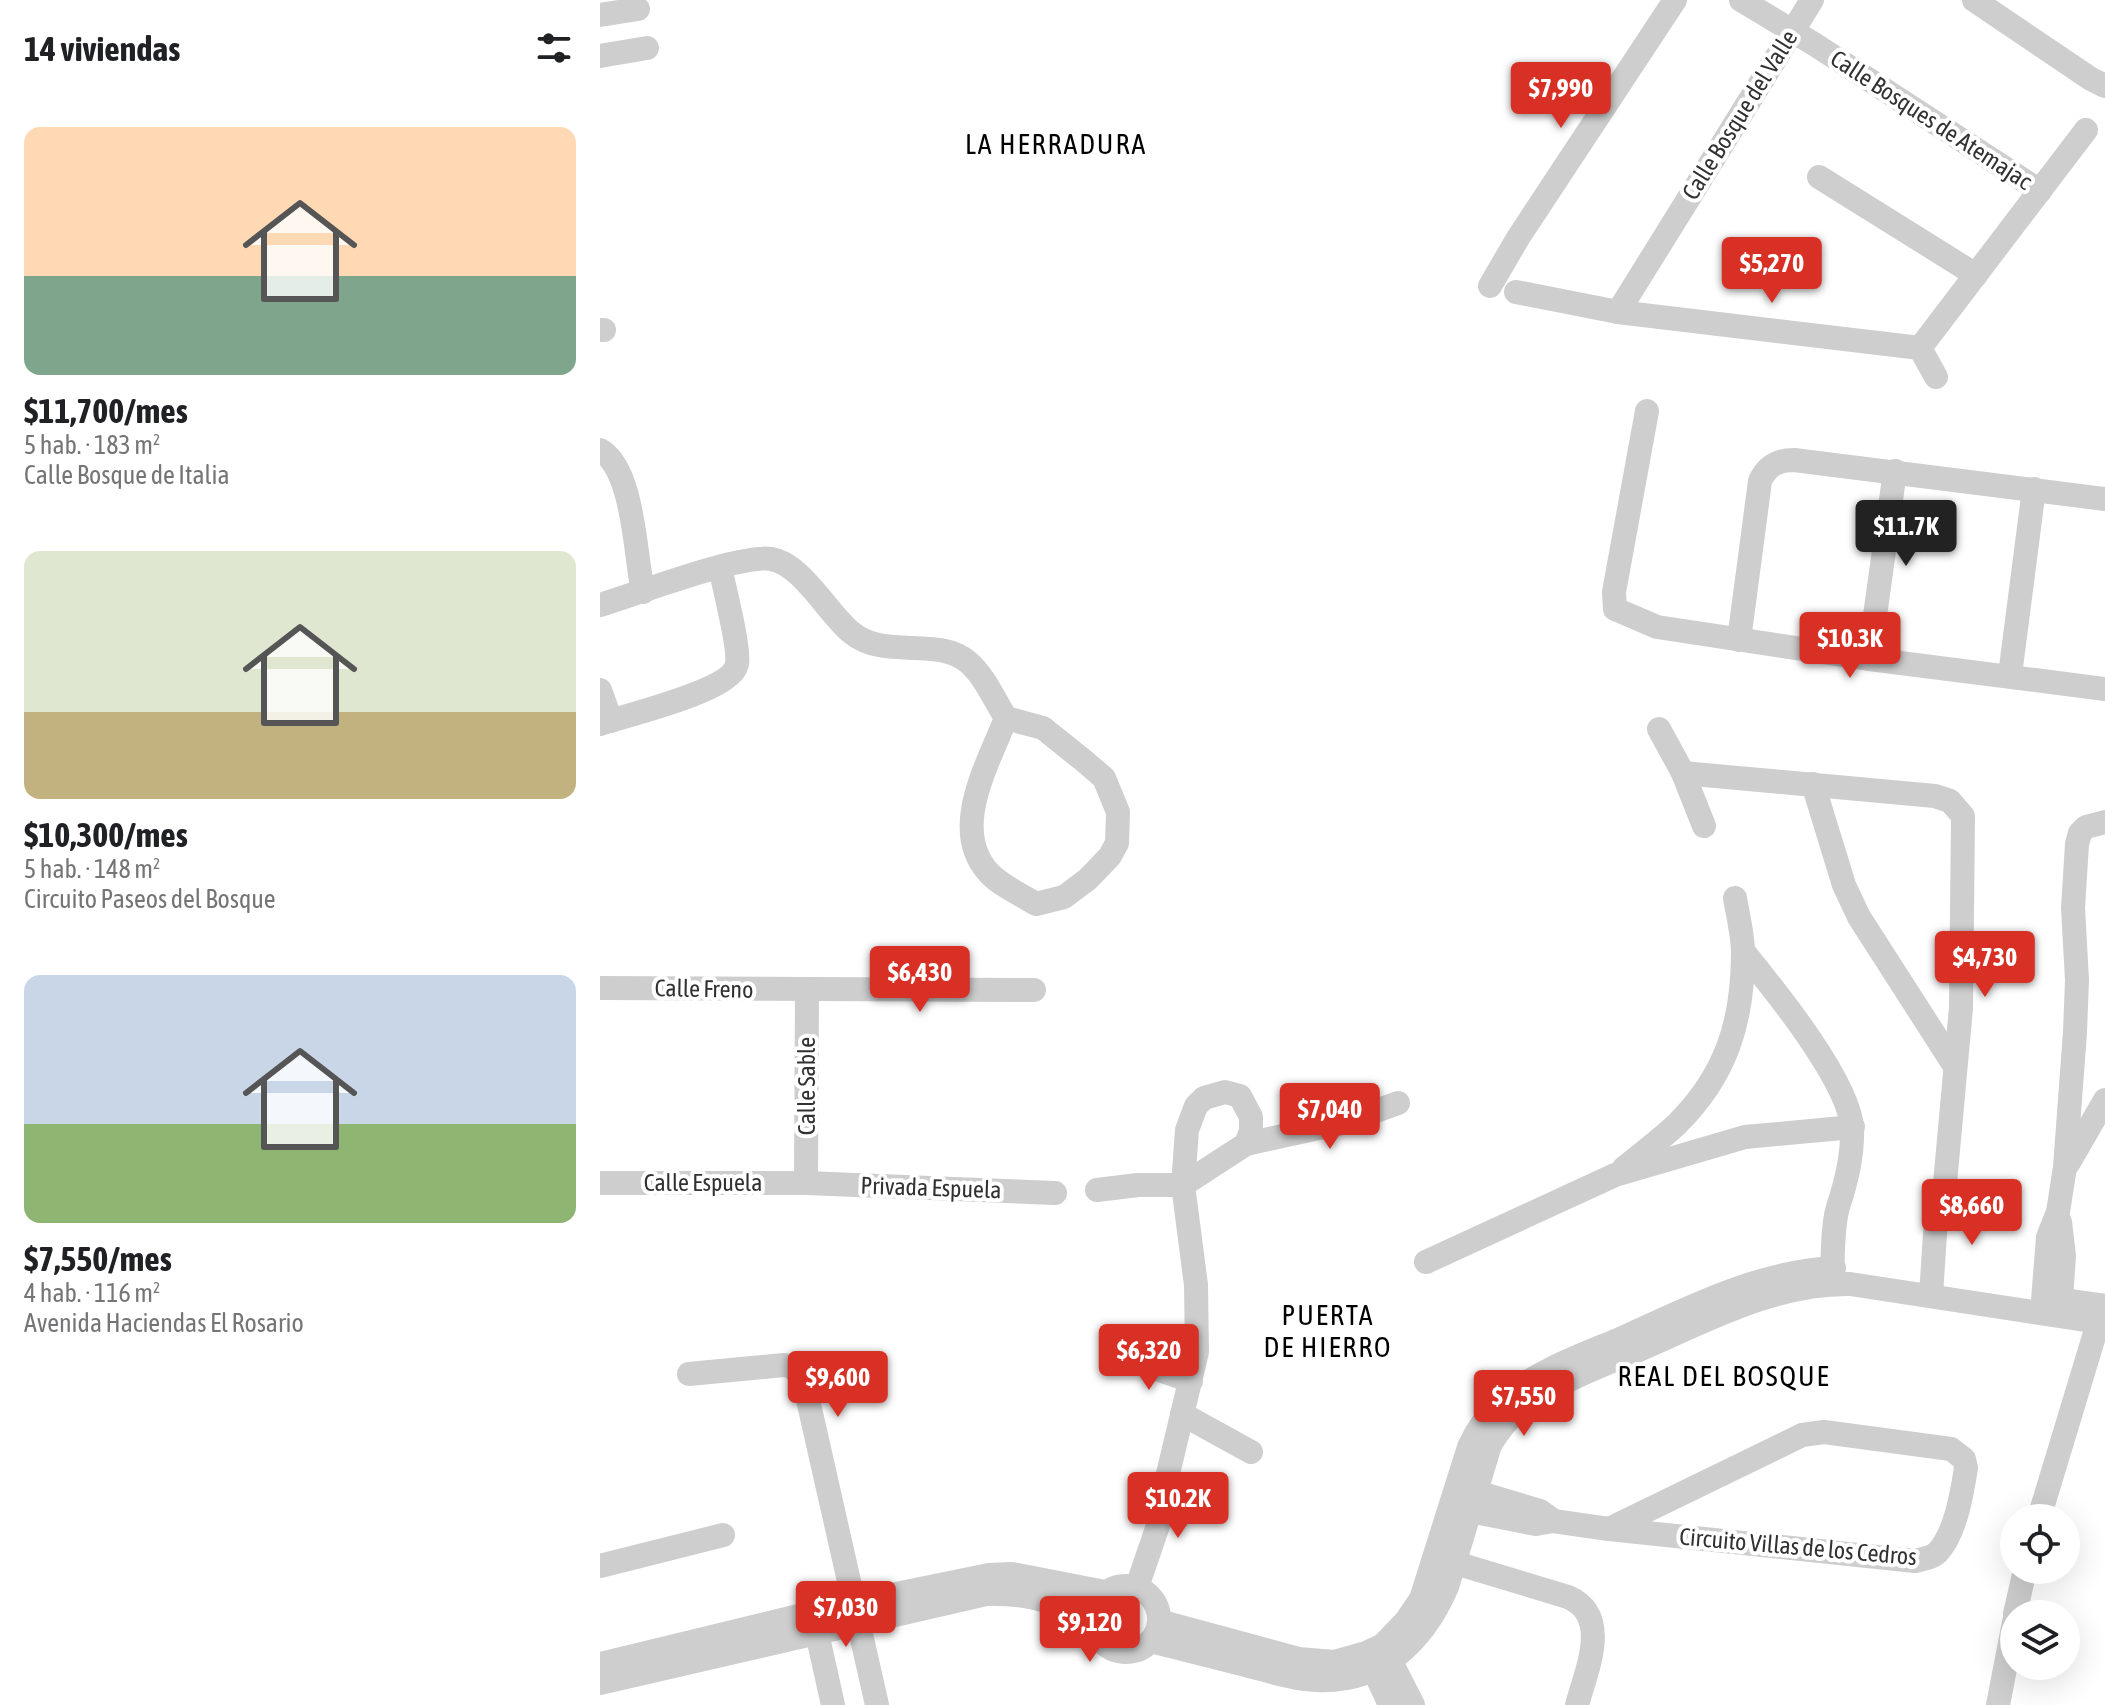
<!DOCTYPE html>
<html lang="es">
<meta charset="utf-8">
<style>
:root{--surface:#fff;--page:#f2f2f2;--text:#202124;--muted:#757577;--accent:#d93025}
body{margin:0;font-family:"Asap Condensed",sans-serif;background:var(--page);color:var(--text);height:100vh;display:flex;flex-direction:column;font-size:30px;white-space:nowrap}
*{box-sizing:border-box;margin:0}
p{font-size:26px;color:var(--muted)}
.icon{flex:none;width:44px;height:44px;fill:none;stroke:currentColor;stroke-width:2;stroke-linecap:round;stroke-linejoin:round}
.map{position:relative;flex:1;overflow:hidden}
.sheet{display:flex;flex-direction:column;background:var(--surface);width:600px}
.sheet>*{flex:none}
.controls{position:absolute;left:1400px;top:1504px;display:grid;gap:16px}
.controls a{display:grid;place-items:center;width:80px;height:80px;border-radius:50%;background:var(--surface);box-shadow:0 8px 32px #0002;font-size:40px}
.price{position:absolute;translate:-50% -68px;padding:0 18px;border-radius:8px;background:var(--accent);color:#fff;font-size:26px;line-height:52px;filter:drop-shadow(0 2px 4px #0008)}
.price::after{content:'';position:absolute;left:50%;top:48px;width:24px;height:18px;margin-left:-12px;background:inherit;clip-path:polygon(0 0,100% 0,50% 100%)}
.price.on{background:#222;color:#fff}
ul{padding:0;list-style:none}
li{display:grid;align-content:center;gap:16px;height:424px;padding:0 24px}
li span{display:grid;place-items:center;height:248px;border-radius:16px;color:#555}
li>.icon{margin-inline-start:auto}
span .icon{width:144px;height:144px;fill:#fffc;stroke-width:1}
li b{font-size:34px}
h2{display:flex;justify-content:space-between;align-items:center;height:96px;padding:0 24px;font-size:34px}
main{display:flex;flex:1;min-height:0}
.map>svg:first-child{display:block}
.lines{fill:none;stroke-linecap:round;stroke-linejoin:round}
.minor{stroke:#cecece;stroke-width:24}
.labels{text-anchor:middle;stroke-width:8;stroke-linejoin:round;paint-order:stroke}
.street-label{font-size:24px;fill:#313131;stroke:#fff}
.quarter-label{font-size:28px;letter-spacing:2px;fill:#000;stroke:#fff}
</style>
<main>
<section class="sheet">
<h2>14 viviendas<svg class="icon" aria-label="filters" viewBox="0 0 24 24"><path d="M4 7h16M4 17h16"/><circle cx="9" cy="7" r="2"/><circle cx="15" cy="17" r="2"/></svg></h2>
<ul>
<li><span style="background:linear-gradient(#ffd9b3 60%,#7fa58c 0)"><svg class="icon" aria-label="home" viewBox="0 0 24 24"><path d="M3 11l9-7 9 7M6 9v11h12V9"/></svg></span><div><b>$11,700/mes</b><p>5 hab. · 183 m²</p><p>Calle Bosque de Italia</p></div></li>
<li><span style="background:linear-gradient(#dfe7d0 65%,#c2b280 0)"><svg class="icon" aria-label="home" viewBox="0 0 24 24"><path d="M3 11l9-7 9 7M6 9v11h12V9"/></svg></span><div><b>$10,300/mes</b><p>5 hab. · 148 m²</p><p>Circuito Paseos del Bosque</p></div></li>
<li><span style="background:linear-gradient(#c9d6e8 60%,#8fb573 0)"><svg class="icon" aria-label="home" viewBox="0 0 24 24"><path d="M3 11l9-7 9 7M6 9v11h12V9"/></svg></span><div><b>$7,550/mes</b><p>4 hab. · 116 m²</p><p>Avenida Haciendas El Rosario</p></div></li>
</ul>
</section>
<div class="map">
<svg width="1505" height="1705" viewBox="0 0 1505 1705">
<rect width="100%" height="100%" fill="#fff"/>
<g class="lines">
<!-- minor -->
<g class="minor">
<path d="M 1141,0 L 1214,44 L 1440,191"/>
<path d="M 1374,0 L 1491,79 L 1505,86"/>
<path d="M 0,15 L 38,9"/>
<path d="M 0,56 L 47,48"/>
<path d="M 1219,177 L 1376,275"/>
<path d="M 890,286 L 918,238 L 1075,0"/>
<path d="M 916,292 L 1018,312 L 1320,348"/>
<path d="M 1018,312 L 1212,0"/>
<path d="M 0,330 L 4,330"/>
<path d="M 1320,348 L 1486,130"/>
<path d="M 1320,348 L 1336,377"/>
<path d="M 1047,411 L 1014,592 L 1015,609 L 1057,627 L 1269,659 L 1505,689"/>
<path d="M 0,450 C 34,469 35,555 43,592"/>
<path d="M 0,605 C 36,594 140,554 171,559 C 201,563 229,615 252,633 C 285,660 338,636 368,662 C 384,675 395,701 406,718 L 443,728 L 483,760 L 504,778 L 518,812 L 517,843 L 510,856 L 488,879 L 464,897 L 436,904 C 422,895 401,886 389,873 C 349,830 388,764 406,718"/>
<path d="M 1139,640 L 1160,481 C 1167,466 1177,460 1194,460 L 1505,499"/>
<path d="M 1269,659 L 1295,471"/>
<path d="M 1410,675 L 1434,489"/>
<path d="M 0,690 L 11,721"/>
<path d="M 0,724 C 27,715 132,691 137,664 C 140,648 124,587 120,567"/>
<path d="M 1059,729 L 1083,773 L 1104,826"/>
<path d="M 1083,773 L 1335,796 L 1350,801 L 1363,816 L 1361,1008 L 1343,1205 L 1336,1219 L 1331,1295"/>
<path d="M 1213,784 L 1244,885 L 1259,917 L 1354,1065"/>
<path d="M 1143,951 C 1173,988 1251,1083 1252,1129 C 1253,1155 1246,1183 1238,1207 C 1232,1227 1233,1260 1232,1281"/>
<path d="M 0,988 L 434,990"/>
<path d="M 646,1144 L 746,1122 L 798,1103"/>
<path d="M 1468,1164 L 1505,1100"/>
<path d="M 1024,1168 C 1041,1154 1060,1140 1076,1125 C 1126,1076 1143,1022 1143,953 C 1143,935 1138,916 1135,898"/>
<path d="M 0,1183 L 206,1183 L 455,1193"/>
<path d="M 206,1183 L 207,990"/>
<path d="M 497,1190 L 538,1185 L 583,1185 L 646,1144 L 651,1131 L 651,1117 L 640,1096 L 625,1092 L 604,1098 L 596,1106 L 587,1130 L 583,1185 L 596,1285 L 597,1352 L 566,1482 L 564,1508 L 537,1587"/>
<path d="M 826,1262 L 1015,1175 L 1145,1137 L 1253,1127"/>
<path d="M 1457,1299 L 1505,1306"/>
<path d="M 1442,1313 L 1448,1237 L 1458,1212 L 1465,1167 L 1475,1032 L 1477,980 L 1473,908 L 1477,844 L 1480,833 L 1486,827 L 1505,822"/>
<path d="M 1460,1313 L 1464,1256 L 1460,1222"/>
<path d="M 524,1358 L 591,1381"/>
<path d="M 89,1374 L 184,1365 L 193,1367 L 200,1376 L 206,1391 L 277,1705"/>
<path d="M 582,1414 L 651,1452"/>
<path d="M 863,1488 L 940,1511 L 951,1519"/>
<path d="M 854,1508 L 936,1524 L 953,1521 L 1009,1529 L 1315,1561 C 1323,1559 1332,1558 1338,1552 C 1356,1532 1362,1493 1366,1468 L 1364,1459 L 1351,1449 L 1224,1432 L 1202,1435 L 1190,1441 L 1009,1529"/>
<path d="M 1439,1518 L 1502,1310"/>
<path d="M 842,1559 L 968,1597 C 1012,1616 986,1671 977,1705"/>
<path d="M 0,1566 L 123,1535"/>
<circle cx="526" cy="1619" r="33"/>
<path d="M 1415,1614 L 1425,1570"/>
<path d="M 213,1615 L 233,1705"/>
<path d="M 559,1621 L 699,1659 L 734,1662 L 766,1653 L 783,1645 L 806,1621 L 821,1599 L 869,1447 C 878,1427 889,1412 905,1398 C 937,1371 982,1355 1020,1339 C 1089,1308 1157,1272 1234,1268"/>
<path d="M 551,1641 C 582,1649 614,1657 646,1665 C 669,1671 693,1679 717,1680 C 781,1683 823,1642 847,1587 L 890,1445 C 900,1428 913,1412 931,1401 C 963,1380 1006,1364 1041,1349 C 1108,1320 1175,1283 1250,1284 L 1505,1323"/>
<path d="M 785,1650 L 813,1705"/>
<path d="M 767,1655 L 790,1705"/>
<path d="M 0,1664 L 252,1603 L 389,1575 L 412,1574 L 505,1592"/>
<path d="M 0,1683 L 386,1594 C 428,1593 462,1600 494,1629"/>
<path d="M 1398,1705 L 1414,1622"/>
</g>
</g>
<g class="labels">
<!-- street labels -->
<g class="street-label">
<text transform="translate(1140 115) rotate(-58)" y="8">Calle Bosque del Valle</text>
<text transform="translate(1331 120) rotate(33)" y="8">Calle Bosques de Atemajac</text>
<text transform="translate(104 989) rotate(1)" y="8">Calle Freno</text>
<text transform="translate(207 1086) rotate(-90)" y="8">Calle Sable</text>
<text x="103" y="1191">Calle Espuela</text>
<text transform="translate(331 1188) rotate(2)" y="8">Privada Espuela</text>
<text transform="translate(1198 1547) rotate(5)" y="8">Circuito Villas de los Cedros</text>
</g>
<!-- quarter labels -->
<g class="quarter-label">
<text x="456" y="154">LA HERRADURA</text>
<text x="728" y="1325">PUERTA<tspan x="728" dy="32">DE HIERRO</tspan></text>
<text x="1124" y="1386">REAL DEL BOSQUE</text>
</g>
</g>
</svg>
<div class="controls">
<a><svg class="icon" aria-label="locate" viewBox="0 0 24 24"><circle cx="12" cy="12" r="6"/><path d="M12 2v4M12 18v4M2 12h4M18 12h4"/></svg></a>
<a><svg class="icon" aria-label="layers" viewBox="0 0 24 24"><path d="M12 4l9 5-9 5-9-5zM3 14l9 5 9-5"/></svg></a>
</div>
<b class="price" style="left:961px;top:130px">$7,990</b>
<b class="price" style="left:1172px;top:305px">$5,270</b>
<b class="price on" style="left:1306px;top:568px">$11.7K</b>
<b class="price" style="left:1250px;top:680px">$10.3K</b>
<b class="price" style="left:1385px;top:999px">$4,730</b>
<b class="price" style="left:320px;top:1014px">$6,430</b>
<b class="price" style="left:730px;top:1151px">$7,040</b>
<b class="price" style="left:1372px;top:1247px">$8,660</b>
<b class="price" style="left:549px;top:1392px">$6,320</b>
<b class="price" style="left:238px;top:1419px">$9,600</b>
<b class="price" style="left:924px;top:1438px">$7,550</b>
<b class="price" style="left:578px;top:1540px">$10.2K</b>
<b class="price" style="left:246px;top:1649px">$7,030</b>
<b class="price" style="left:490px;top:1664px">$9,120</b>
</div>
</main>
